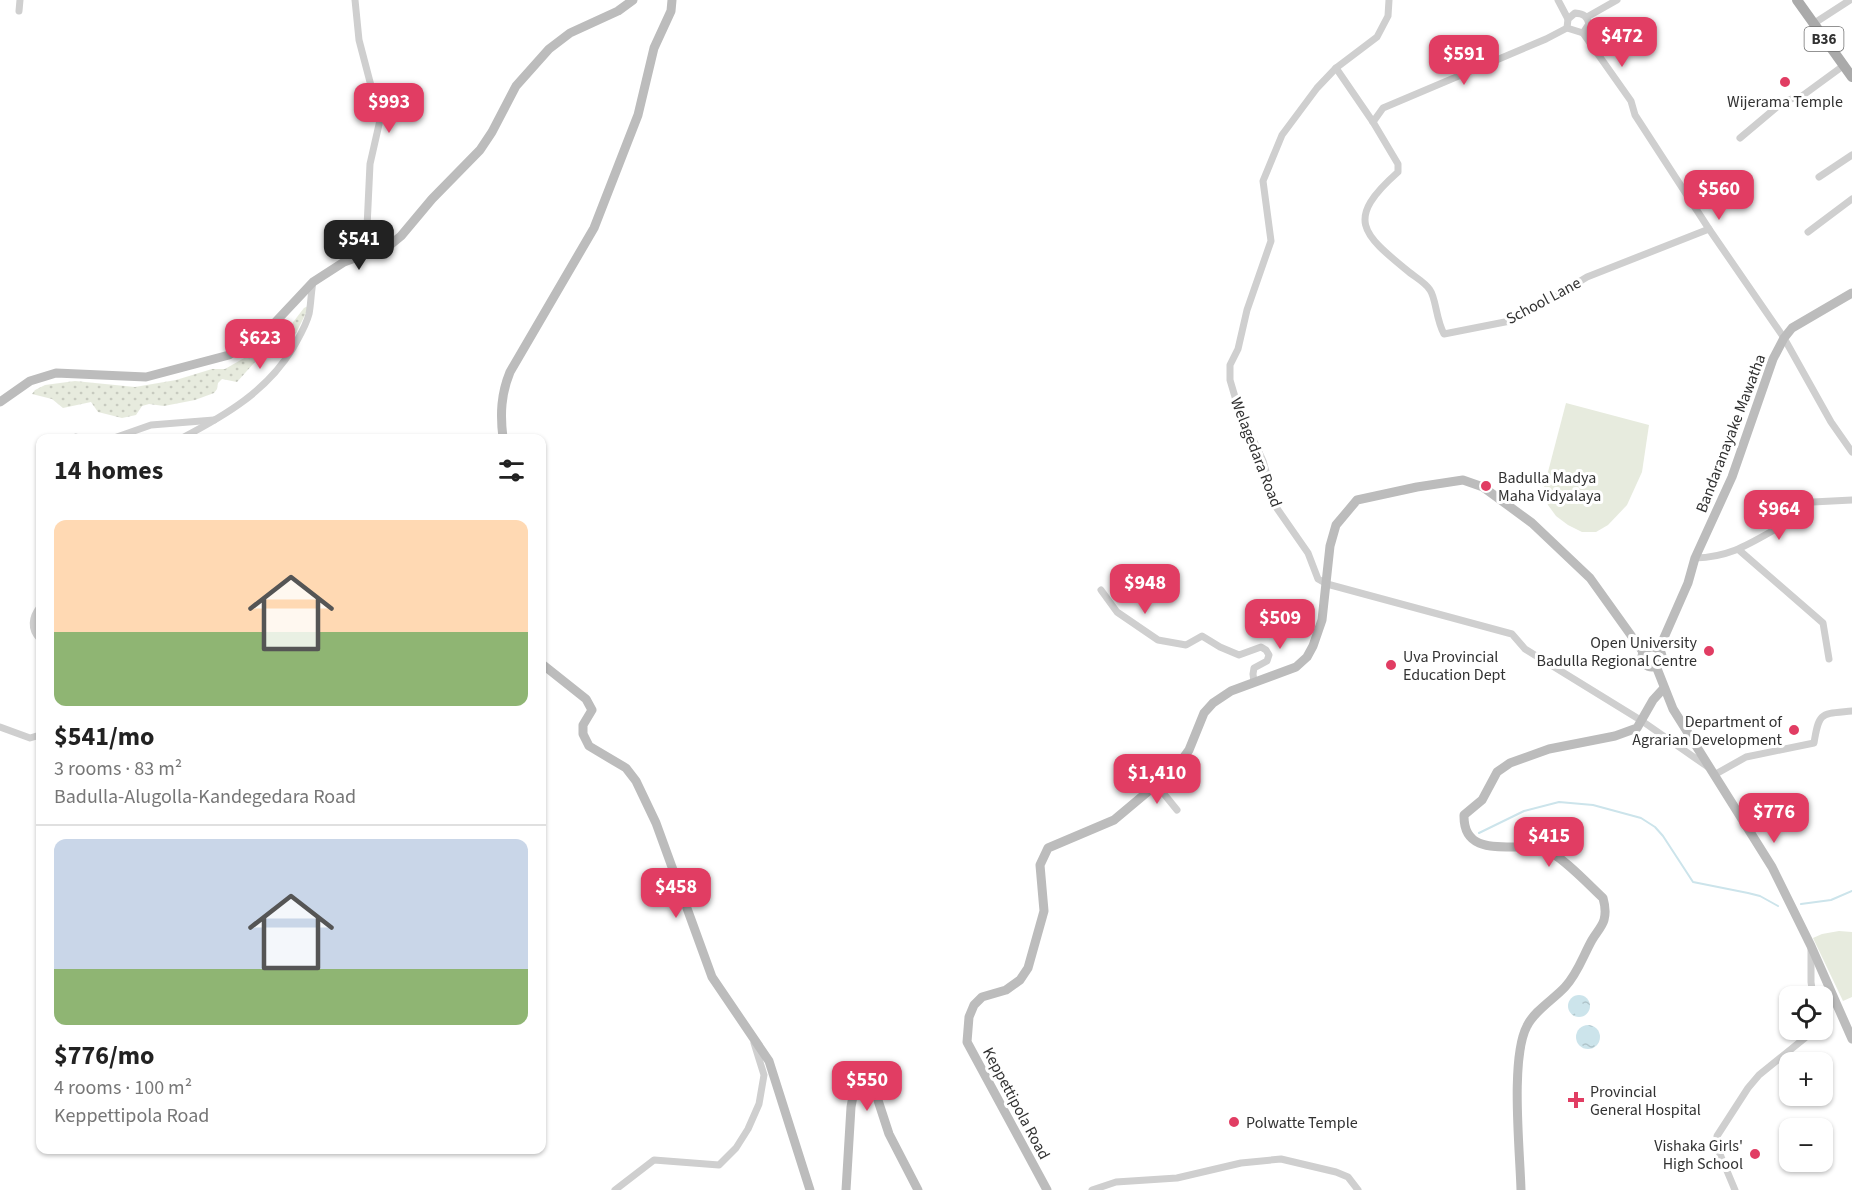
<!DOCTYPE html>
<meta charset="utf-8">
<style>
:root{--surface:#fff;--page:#f6f6f6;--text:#222;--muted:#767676;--line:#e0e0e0;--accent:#e13d63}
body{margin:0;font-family:"Source Sans 3",sans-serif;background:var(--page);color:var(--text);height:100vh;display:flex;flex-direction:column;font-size:22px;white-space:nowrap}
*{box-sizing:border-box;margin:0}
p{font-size:20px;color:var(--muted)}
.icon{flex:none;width:33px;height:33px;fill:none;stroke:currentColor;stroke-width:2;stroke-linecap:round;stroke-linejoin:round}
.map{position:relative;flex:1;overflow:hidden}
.drawer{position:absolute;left:36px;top:434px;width:510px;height:720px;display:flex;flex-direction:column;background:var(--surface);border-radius:12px;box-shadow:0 2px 4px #0004}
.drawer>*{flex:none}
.controls{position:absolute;left:1779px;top:986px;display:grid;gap:12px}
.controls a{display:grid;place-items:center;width:54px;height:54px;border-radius:12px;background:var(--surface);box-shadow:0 2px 4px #0004;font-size:30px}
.price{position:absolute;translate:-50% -51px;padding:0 14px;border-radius:12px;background:var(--accent);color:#fff;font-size:20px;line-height:39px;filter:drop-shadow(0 2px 3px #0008)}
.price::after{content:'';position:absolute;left:50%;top:36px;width:18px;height:14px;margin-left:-9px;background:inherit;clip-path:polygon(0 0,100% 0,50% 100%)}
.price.active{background:#222;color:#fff}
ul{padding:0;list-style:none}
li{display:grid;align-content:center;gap:12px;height:318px;padding:0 18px}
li+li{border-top:2px solid var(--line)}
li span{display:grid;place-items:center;height:186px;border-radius:12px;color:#555}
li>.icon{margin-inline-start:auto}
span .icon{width:108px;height:108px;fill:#fffc;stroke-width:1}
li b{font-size:26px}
h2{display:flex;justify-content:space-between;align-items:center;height:72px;padding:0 18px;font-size:26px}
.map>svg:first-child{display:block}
.grass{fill:url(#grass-dots)}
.pitch{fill:#e7ebde}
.water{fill:url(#water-ripples)}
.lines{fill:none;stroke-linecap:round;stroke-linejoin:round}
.stream{stroke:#cce4eb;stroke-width:2}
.street{stroke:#cfcfcf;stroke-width:7}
.secondary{stroke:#bcbcbc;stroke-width:9}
.primary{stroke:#aaa;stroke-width:10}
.poi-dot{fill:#e13d63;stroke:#fff;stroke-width:2}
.labels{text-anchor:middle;stroke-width:6;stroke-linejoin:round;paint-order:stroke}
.shield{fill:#fff;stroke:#707070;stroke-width:1.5}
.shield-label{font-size:15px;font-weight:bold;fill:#323232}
.poi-label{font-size:16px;fill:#323232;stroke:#fff;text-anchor:start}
.street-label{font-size:16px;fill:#323232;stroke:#fff}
</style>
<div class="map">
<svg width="1852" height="1190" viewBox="0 0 1852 1190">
<defs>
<pattern id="grass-dots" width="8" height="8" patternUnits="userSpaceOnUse" patternTransform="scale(1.5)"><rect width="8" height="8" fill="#e7ebde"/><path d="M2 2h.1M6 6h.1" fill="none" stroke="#c7cabf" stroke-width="1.8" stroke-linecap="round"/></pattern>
<pattern id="water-ripples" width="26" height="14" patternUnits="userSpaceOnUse" patternTransform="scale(1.5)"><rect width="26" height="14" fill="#cce4eb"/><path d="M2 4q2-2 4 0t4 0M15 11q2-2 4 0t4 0" fill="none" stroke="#b0c4ca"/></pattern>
</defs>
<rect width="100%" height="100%" fill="#fff"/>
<!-- grass -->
<path class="grass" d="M 310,305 L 286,353 L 279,357 L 261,355 L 237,382 L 222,379 L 218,383 L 217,389 L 214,393 L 195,400 L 164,406 L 149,404 L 142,406 L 136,415 L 122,418 L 98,412 L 91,402 L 63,408 L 52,399 L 32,394 L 35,390 L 45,385 L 75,381 L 135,387 L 176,380 L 212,369 L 225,369 L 267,345 L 287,330 L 304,308 Z"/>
<!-- pitch -->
<g class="pitch">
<path d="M 1566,403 L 1649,425 L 1642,472 L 1627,505 L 1608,525 L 1596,532 L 1582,532 L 1568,525 L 1556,516 L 1548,505 L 1543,491 Z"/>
<path d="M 1839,931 L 1852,932 L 1852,997 L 1843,1001 L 1813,938 L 1822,934 Z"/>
</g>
<!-- water -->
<g class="water">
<circle cx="1579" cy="1006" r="11"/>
<circle cx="1588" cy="1037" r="12"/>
</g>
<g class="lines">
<!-- stream -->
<g class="stream">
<path d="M 1479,833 L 1524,811 L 1559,802 L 1593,805 L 1641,818 L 1655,827 L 1663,836 L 1693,882 L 1748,893 L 1760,896 L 1778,906"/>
<path d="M 1801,904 L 1831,900 L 1852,891"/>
</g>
<!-- street -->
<g class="street">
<path d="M 1389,0 L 1388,16 L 1377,37 L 1336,68 L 1317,88 L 1282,135 L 1263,181 L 1271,241 L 1247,310 L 1238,349 L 1230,365 L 1230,380 L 1238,407 L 1263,461 L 1276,507 L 1308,553 L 1318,579 L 1327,584 L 1512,634 L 1525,649 L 1642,721 L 1708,767"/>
<path d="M 1558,0 L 1568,19"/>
<path d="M 19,11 L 20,0"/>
<path d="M 1575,13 C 1584,14 1587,16 1589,24 L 1583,33 L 1567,28 L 1568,19 Z"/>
<path d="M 1587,17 L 1617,0"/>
<path d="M 1813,24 L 1850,0"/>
<path d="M 1583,33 L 1631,101 L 1635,115 L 1709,229 L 1784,338 L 1831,422 L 1852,452"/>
<path d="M 1336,68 L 1373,122 L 1398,164 L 1398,172 C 1345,219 1361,233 1409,272 C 1415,277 1426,283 1430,290 C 1436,298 1436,320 1444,334 L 1510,321 L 1554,297 L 1587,277 L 1709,229"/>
<path d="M 1373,122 L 1383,108 L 1546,39 L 1567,28"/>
<path d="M 1740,138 L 1784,101 L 1802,96 L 1843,66"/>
<path d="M 1819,177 L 1852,155"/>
<path d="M 1808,232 L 1852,199"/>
<path d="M 344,262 L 367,227 L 370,164 L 380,120 L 359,40 L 355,0"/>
<path d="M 76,437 L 79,438"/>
<path d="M 114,438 L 151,425 L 214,420"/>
<path d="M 182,438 C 226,415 267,391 293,348 C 299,337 306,326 309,314 C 311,304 311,292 313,282"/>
<path d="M 1739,550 L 1823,623 L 1829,659"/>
<path d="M 1695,558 C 1728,557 1746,546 1774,530 L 1778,515 L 1784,505 L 1793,503 L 1852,500"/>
<path d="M 1101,590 L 1117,612 L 1158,640 L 1186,645 L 1202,636 L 1220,647 L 1239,655 L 1261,647 L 1266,650 L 1269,655 L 1267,661 L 1254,668 L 1253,674 L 1254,682"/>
<path d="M 40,607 C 32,617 30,629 40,639"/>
<path d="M 0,727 L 30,738 L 40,735"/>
<path d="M 1714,775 L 1746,757 L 1814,743 C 1819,711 1821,714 1852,711"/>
<path d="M 1156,784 L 1177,810"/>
<path d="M 1811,949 L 1811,982 L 1813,996"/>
<path d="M 615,1190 L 654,1160 L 719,1165 L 736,1148 L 748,1129 L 759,1104 L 764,1075 L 754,1043"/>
<path d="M 1092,1190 L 1116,1182 L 1177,1178 L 1241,1163 L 1281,1159 L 1336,1172 L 1348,1177 L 1358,1190"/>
<path d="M 1735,1190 L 1717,1147 L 1717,1136 L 1748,1088 L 1759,1075 L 1811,1033 L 1813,1029"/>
</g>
<!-- secondary -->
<g class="secondary">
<path d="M 0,402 L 30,381 L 56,373 L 146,377 L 229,355 L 267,331 L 313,282 L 344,262 L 390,245 L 401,236 L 432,199 L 480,150 L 492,132 L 516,86 L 549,49 L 570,33 L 618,11 L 633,0"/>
<path d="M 503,438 C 500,414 501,394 510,372 L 594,228 L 638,115 L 654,48 L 671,11 L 672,0"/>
<circle cx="1652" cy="657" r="10"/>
<path d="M 1659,649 L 1688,583 L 1695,558 L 1732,477 L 1773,359 L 1784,338 L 1792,328 L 1852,293"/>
<path d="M 542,664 L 586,699 L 592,710 L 583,725 L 583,734 L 589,746 L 626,768 L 636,781 L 656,823 L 712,977 L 769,1061 L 810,1190"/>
<path d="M 1656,666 L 1673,709 L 1772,867 L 1811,946 L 1852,1039"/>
<path d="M 846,1190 L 851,1107 L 856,1080 L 867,1074 L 872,1082 L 889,1134 L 918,1190"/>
<path d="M 1047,1190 L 967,1042 L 969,1017 L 974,1005 L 982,997 L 1006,990 L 1020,980 L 1028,968 L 1044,911 L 1040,865 L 1048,848 L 1114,820 L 1176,768 L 1189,750 L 1204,713 L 1213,703 L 1231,691 L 1296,667 L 1307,657 L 1313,646 L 1322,620 L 1330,546 L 1336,525 L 1357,500 L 1417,487 L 1463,480 L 1483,487 L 1532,523 L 1590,578 L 1643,652"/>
<path d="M 1521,1190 C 1520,1151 1510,1058 1527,1026 C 1534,1011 1554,999 1565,987 C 1578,973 1583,956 1592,940 C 1596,933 1602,927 1604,920 C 1606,913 1605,905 1603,898 C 1589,885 1562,856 1546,850 C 1518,840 1463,862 1464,815 L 1482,800 L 1497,772 L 1510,763 L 1549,749 L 1615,736 L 1637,728 L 1653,700 L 1664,688"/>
</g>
<!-- primary -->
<path class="primary" d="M 1797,0 L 1852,77"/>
</g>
<!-- markers -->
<g class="poi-dot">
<circle cx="1785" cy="82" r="6"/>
<circle cx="1486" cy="486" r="6"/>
<circle cx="1709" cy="651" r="6"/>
<circle cx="1391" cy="665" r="6"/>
<circle cx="1794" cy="730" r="6"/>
<path d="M1573 1091h6v6h6v6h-6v6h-6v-6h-6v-6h6z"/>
<circle cx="1234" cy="1122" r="6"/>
<circle cx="1755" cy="1154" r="6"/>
</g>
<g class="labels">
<!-- shield labels -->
<rect class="shield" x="1804.5" y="27" width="39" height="24" rx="4.5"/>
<g class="shield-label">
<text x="1824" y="44">B36</text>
</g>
<!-- poi labels -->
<g class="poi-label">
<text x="1785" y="107" text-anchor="middle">Wijerama Temple</text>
<text x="1498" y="483">Badulla Madya<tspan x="1498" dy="18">Maha Vidyalaya</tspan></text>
<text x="1697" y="648" text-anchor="end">Open University<tspan x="1697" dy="18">Badulla Regional Centre</tspan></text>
<text x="1403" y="662">Uva Provincial<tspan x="1403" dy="18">Education Dept</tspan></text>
<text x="1782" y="727" text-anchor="end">Department of<tspan x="1782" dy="18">Agrarian Development</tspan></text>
<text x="1590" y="1097">Provincial<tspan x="1590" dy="18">General Hospital</tspan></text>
<text x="1246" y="1128">Polwatte Temple</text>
<text x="1743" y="1151" text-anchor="end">Vishaka Girls'<tspan x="1743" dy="18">High School</tspan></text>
</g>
<!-- street labels -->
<g class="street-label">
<text transform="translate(1543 300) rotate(-28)" y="6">School Lane</text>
<text transform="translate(1730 433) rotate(-69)" y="6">Bandaranayake Mawatha</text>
<text transform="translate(1257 452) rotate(69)" y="6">Welagedara Road</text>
<text transform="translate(1017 1103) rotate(62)" y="6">Keppettipola Road</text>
</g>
</g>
</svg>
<div class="controls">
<a><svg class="icon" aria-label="locate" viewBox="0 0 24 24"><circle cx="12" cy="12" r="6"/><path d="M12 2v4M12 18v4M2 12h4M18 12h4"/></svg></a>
<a>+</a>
<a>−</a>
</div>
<b class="price" style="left:1622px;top:68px">$472</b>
<b class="price" style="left:1464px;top:86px">$591</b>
<b class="price" style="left:389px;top:134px">$993</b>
<b class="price" style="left:1719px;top:221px">$560</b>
<b class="price active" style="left:359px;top:271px">$541</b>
<b class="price" style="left:260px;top:370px">$623</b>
<b class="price" style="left:1779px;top:541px">$964</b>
<b class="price" style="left:1145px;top:615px">$948</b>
<b class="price" style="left:1280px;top:650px">$509</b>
<b class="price" style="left:1157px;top:805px">$1,410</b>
<b class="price" style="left:1774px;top:844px">$776</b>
<b class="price" style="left:1549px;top:868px">$415</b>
<b class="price" style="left:676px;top:919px">$458</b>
<b class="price" style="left:867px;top:1112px">$550</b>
<section class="drawer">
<h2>14 homes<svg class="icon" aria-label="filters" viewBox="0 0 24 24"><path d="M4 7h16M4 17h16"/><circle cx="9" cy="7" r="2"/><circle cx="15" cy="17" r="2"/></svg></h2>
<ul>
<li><span style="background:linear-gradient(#ffd9b3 60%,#8fb573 0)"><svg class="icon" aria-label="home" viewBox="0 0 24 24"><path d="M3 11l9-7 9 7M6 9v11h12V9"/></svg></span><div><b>$541/mo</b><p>3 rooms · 83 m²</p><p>Badulla-Alugolla-Kandegedara Road</p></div></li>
<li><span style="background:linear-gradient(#c9d6e8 70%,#8fb573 0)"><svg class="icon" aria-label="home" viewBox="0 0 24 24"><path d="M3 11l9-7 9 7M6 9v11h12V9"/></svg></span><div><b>$776/mo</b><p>4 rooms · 100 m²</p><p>Keppettipola Road</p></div></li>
</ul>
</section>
</div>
